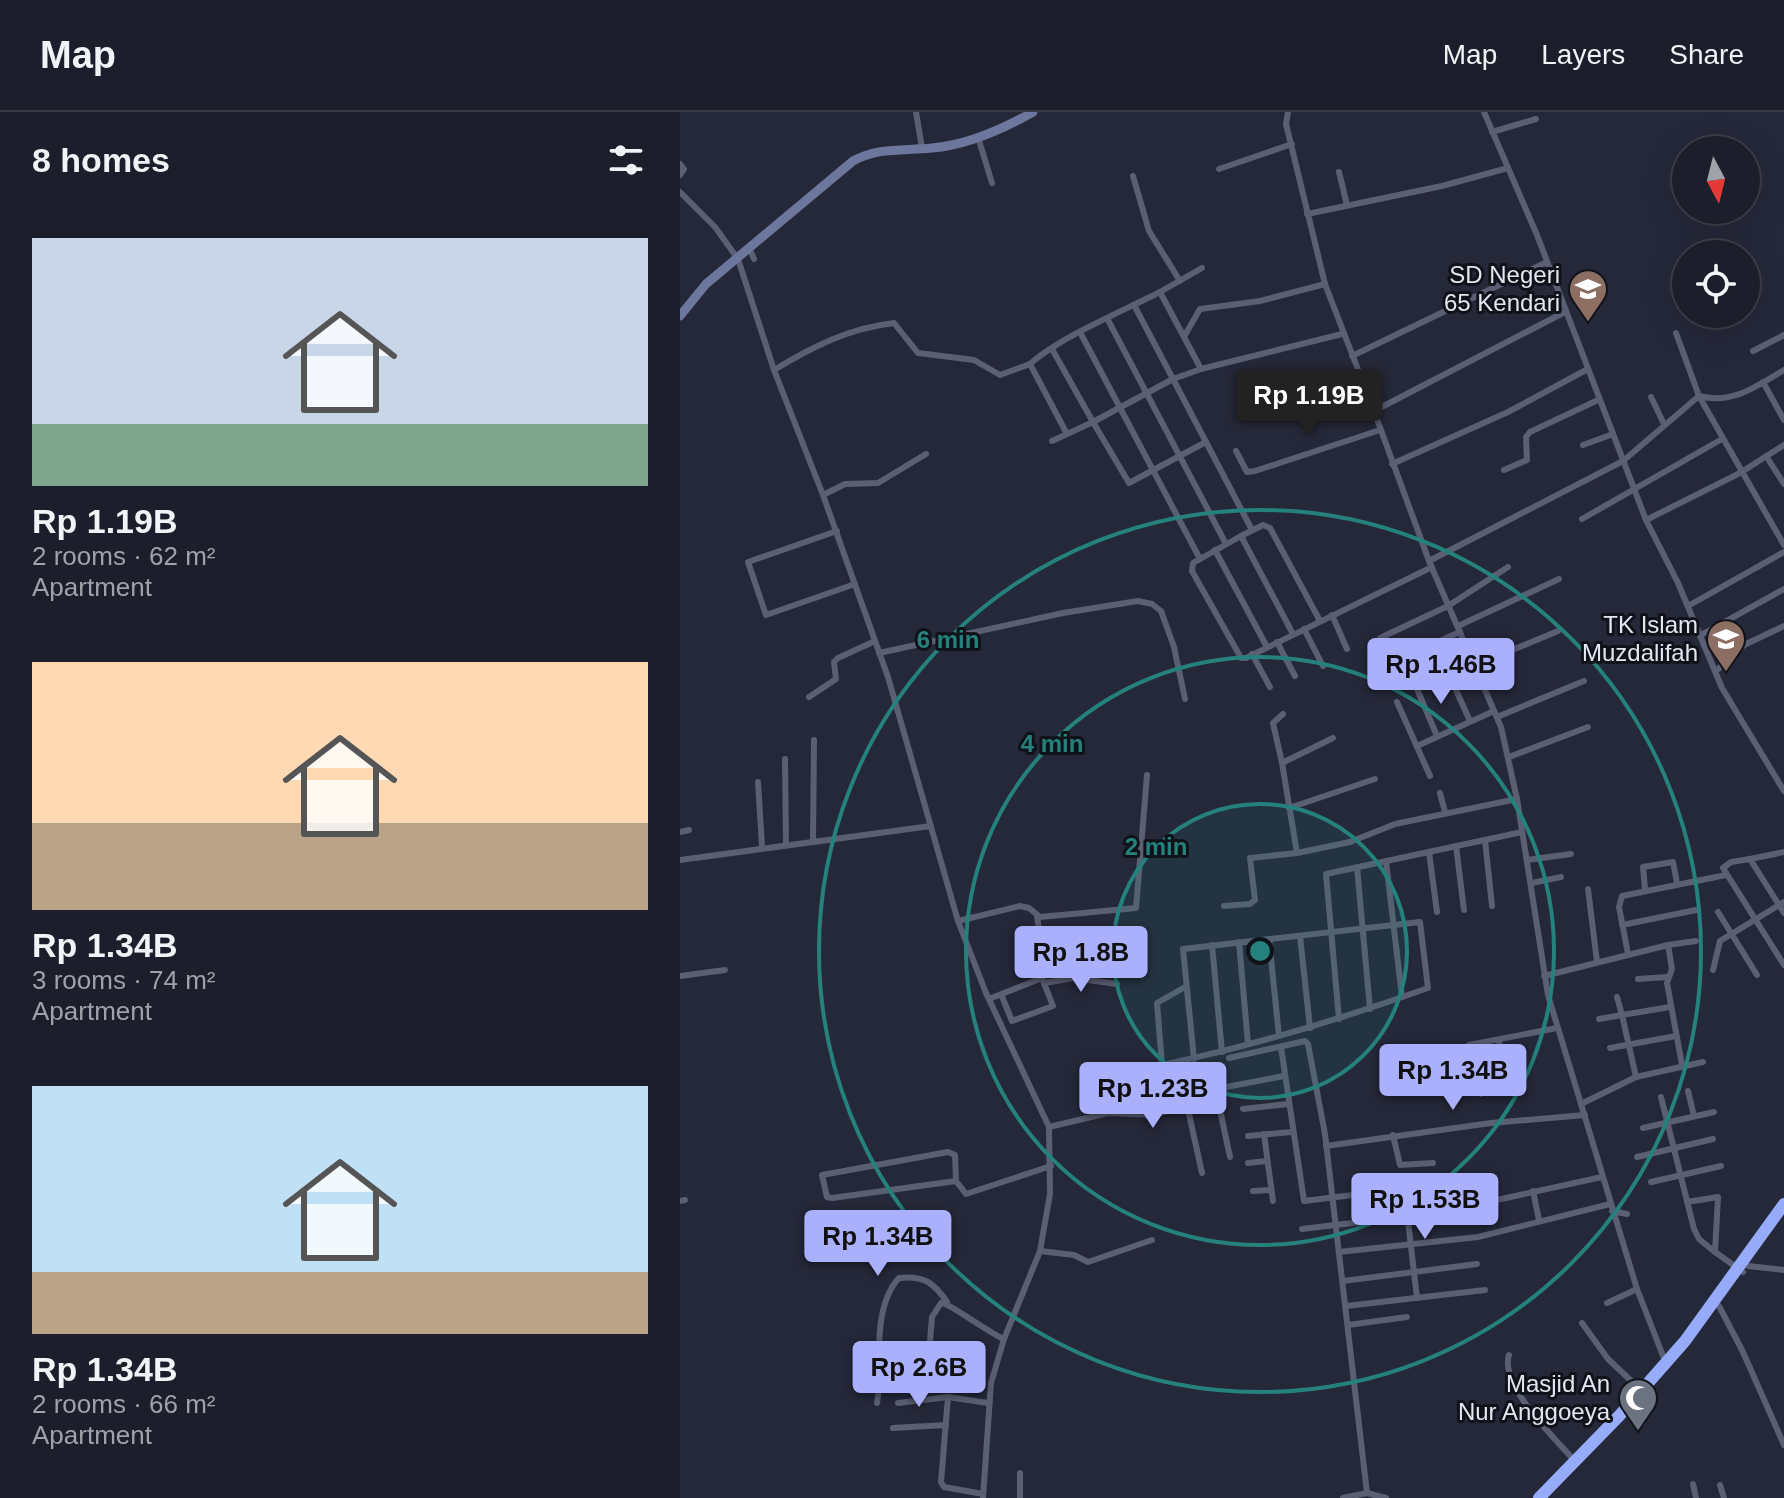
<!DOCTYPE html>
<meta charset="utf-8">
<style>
:root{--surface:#1c1e2b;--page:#252733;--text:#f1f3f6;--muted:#a0a2a9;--line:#3a3c47;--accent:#aab0fb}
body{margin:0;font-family:Helvetica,sans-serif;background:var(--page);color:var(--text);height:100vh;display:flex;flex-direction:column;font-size:30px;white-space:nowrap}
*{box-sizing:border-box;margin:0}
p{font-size:26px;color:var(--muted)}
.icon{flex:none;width:44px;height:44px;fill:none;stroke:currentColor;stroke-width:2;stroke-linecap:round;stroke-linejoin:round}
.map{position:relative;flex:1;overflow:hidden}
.details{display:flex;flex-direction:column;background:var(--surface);width:680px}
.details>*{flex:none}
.needle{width:52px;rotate:173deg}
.fabs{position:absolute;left:992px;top:24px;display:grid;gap:16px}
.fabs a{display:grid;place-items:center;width:88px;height:88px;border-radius:50%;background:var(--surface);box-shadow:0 8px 32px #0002,0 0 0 2px var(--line);font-size:40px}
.price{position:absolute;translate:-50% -68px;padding:0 18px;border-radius:8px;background:var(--accent);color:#111;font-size:26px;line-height:52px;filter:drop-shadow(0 2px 4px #0008)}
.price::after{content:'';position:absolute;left:50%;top:48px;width:24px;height:18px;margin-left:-12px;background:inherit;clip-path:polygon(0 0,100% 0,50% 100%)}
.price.on{background:#222;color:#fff}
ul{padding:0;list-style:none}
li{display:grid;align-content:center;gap:16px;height:424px;padding:0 32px}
li span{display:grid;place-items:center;height:248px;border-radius:0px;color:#555}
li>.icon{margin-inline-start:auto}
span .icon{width:144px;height:144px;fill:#fffc;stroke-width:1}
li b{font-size:34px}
h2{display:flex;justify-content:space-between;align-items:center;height:96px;padding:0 32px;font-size:34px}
header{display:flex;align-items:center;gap:48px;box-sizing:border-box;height:112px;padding:0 40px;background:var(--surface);border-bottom:2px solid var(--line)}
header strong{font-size:38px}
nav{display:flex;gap:44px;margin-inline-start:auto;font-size:28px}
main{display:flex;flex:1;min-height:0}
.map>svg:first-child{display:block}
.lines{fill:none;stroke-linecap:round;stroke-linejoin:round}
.street{stroke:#5b5f73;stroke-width:6}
.secondary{stroke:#6d769c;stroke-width:9}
.highway{stroke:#96acfa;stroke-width:12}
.ring{fill:none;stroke:#24817b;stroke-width:4}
.labels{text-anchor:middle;stroke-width:6;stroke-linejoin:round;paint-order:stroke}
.poi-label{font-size:24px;fill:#e3e5f1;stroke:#101219;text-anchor:end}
.centre{fill:#24817b;stroke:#101219;stroke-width:4}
.ring-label{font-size:24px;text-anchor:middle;font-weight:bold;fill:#24817b;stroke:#101219;stroke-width:6;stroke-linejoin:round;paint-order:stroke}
</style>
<header>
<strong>Map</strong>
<nav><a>Map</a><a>Layers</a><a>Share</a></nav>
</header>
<main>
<section class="details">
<h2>8 homes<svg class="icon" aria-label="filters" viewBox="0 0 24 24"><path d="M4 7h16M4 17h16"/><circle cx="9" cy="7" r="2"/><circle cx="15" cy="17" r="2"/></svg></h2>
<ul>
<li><span style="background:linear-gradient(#c9d6e8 75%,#7fa58c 0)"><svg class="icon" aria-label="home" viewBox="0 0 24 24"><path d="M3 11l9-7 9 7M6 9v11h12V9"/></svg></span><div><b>Rp 1.19B</b><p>2 rooms · 62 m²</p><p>Apartment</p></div></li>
<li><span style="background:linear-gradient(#ffd9b3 65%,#b9a48a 0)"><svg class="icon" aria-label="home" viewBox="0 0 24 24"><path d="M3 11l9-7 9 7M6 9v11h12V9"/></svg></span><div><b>Rp 1.34B</b><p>3 rooms · 74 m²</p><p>Apartment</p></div></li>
<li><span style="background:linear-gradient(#bfe0f5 75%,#b9a48a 0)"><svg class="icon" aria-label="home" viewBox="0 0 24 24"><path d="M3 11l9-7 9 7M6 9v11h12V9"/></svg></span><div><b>Rp 1.34B</b><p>2 rooms · 66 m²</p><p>Apartment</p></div></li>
</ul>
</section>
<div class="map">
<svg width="1104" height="1386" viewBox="0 0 1104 1386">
<rect width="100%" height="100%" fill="#252839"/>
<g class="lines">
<!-- street -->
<g class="street">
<path d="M 236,0 L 242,36"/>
<path d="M 608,0 L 606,12 L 645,172 L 694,299"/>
<path d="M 804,0 L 857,123 L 966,408 L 998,471 L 1042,576 L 1104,679"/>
<path d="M 812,20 L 856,7"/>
<path d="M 298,25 L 312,71"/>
<path d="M 0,52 L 4,57 L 0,63"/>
<path d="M 539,57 L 612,32"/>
<path d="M 659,60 L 667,93"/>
<path d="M 453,64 L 469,119 L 500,169"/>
<path d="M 0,80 L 35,115 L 58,147 L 94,258 L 143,383 L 208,565 L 278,809 L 306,881 L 369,1015 L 370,1082 L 360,1139 L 324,1227 L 311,1271 L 303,1386"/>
<path d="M 627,102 L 762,74 L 828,56"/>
<path d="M 70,138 L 74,147"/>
<path d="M 480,180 L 522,156"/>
<path d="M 428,208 L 546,432"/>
<path d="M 996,221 L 1019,284 C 1052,293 1077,274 1104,258"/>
<path d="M 401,222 L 520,447"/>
<path d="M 505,223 L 520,197 L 580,189 L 645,172"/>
<path d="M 372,237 L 413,310 L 372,329"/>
<path d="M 1073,239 L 1104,223"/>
<path d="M 672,244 L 867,150"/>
<path d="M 521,257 L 662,222"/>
<path d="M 94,258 C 132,235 169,216 214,211 L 238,241 L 294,248 L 320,263 L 350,252"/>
<path d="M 493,267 L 526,330 L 449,371 L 413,310 Z"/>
<path d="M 1083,270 L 1104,308"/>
<path d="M 626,280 L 677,260"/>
<path d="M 971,285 L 984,312"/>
<path d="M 387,322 L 350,252 C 380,225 443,199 480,180 L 521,257 L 493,267 L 454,193"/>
<path d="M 526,330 L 572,418"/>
<path d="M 903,333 L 933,322"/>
<path d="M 556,339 L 567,360 L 575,359 L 700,318"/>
<path d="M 1086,344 L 1104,372"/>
<path d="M 712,352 L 828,300 L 906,258"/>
<path d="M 824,358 L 847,348 L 846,325 L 850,320 L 918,288"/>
<path d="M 143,383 L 165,372 L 198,371 L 246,342"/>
<path d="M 902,407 L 1042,327"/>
<path d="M 966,408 L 1060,361 L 1104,333"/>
<path d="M 157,419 L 68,450 L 86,503 L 175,472"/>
<path d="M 561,424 L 583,413 L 590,416 L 640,509"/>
<path d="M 535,438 L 587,535"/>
<path d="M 749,449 L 694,299 L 885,200"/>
<path d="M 1008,494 L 1104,440"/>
<path d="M 652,503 L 667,537"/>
<path d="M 778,514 L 879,467"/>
<path d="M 624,517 L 643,554"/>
<path d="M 613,522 L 561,424 L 513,451 L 512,459 L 561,546 L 566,546 L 752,455"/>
<path d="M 1021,523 L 1104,477"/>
<path d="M 700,526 L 768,494 L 828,455"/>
<path d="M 597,530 L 615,564"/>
<path d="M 199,541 L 383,501 L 458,489 L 472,492 L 481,499 L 494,535 L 505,587"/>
<path d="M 572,542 L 590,575"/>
<path d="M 730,542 L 780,520"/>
<path d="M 794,554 L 878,519"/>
<path d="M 1036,559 L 1064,533 L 1104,514"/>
<path d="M 737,577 L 757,624"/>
<path d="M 776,578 L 790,609"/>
<path d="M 129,585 L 156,567 L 154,550 L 158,546 L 195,529"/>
<path d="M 717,590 L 750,664"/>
<path d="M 817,605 L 904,569"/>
<path d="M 737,634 L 814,599"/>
<path d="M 829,645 L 908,615"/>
<path d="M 105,647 L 106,732"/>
<path d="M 602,651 L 593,611 L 603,602"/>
<path d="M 78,670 L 82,734"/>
<path d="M 760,681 L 765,700"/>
<path d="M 609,696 L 695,667"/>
<path d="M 0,720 L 9,718"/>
<path d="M 805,728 L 812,794"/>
<path d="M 133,730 L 134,628"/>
<path d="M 776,734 L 784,798"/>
<path d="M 749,740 L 757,800"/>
<path d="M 617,741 L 602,651 L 653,626"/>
<path d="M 1070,747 L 1104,740"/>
<path d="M 0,748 L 251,714"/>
<path d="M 847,748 L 891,742"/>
<path d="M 706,749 L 722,885"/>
<path d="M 677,755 L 690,897"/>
<path d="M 852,771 L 881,765"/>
<path d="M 908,777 L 917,850"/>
<path d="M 965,777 L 963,755 L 993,750 L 997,771"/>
<path d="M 544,794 L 570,792 L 575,788 L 570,746 L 617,741 L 670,730 L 715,712 L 837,687"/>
<path d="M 1038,800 L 1077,863"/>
<path d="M 1104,801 L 1070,747 L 1051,750 L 1043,756 L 1104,853"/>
<path d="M 357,804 L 362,838 L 396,837"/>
<path d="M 278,809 L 340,794 L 349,796 L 360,805 L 456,796 L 467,663"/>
<path d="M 942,813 L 1016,798"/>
<path d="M 620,824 L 630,916"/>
<path d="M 589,827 L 599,924"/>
<path d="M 559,830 L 568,932"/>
<path d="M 532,833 L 542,940"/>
<path d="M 988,833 L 1016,829"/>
<path d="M 948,842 L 939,795 L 942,784 L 1046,763"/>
<path d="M 1033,858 L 1040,829 L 1104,790"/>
<path d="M 0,864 L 45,858"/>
<path d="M 864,864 L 988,833 L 992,857 L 987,871 L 1002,953"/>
<path d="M 958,867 L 987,865"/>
<path d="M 364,871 L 394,866 L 437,872"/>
<path d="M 505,875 L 477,891 L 482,953 C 573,934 661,907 748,876 L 740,810 L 503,837 L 514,947"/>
<path d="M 937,885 L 942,903 L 990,895"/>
<path d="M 309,887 L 362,866 L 373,894 L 332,909 L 321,882"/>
<path d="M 659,907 L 646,762 L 842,720"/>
<path d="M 919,907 L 942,903 L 956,965"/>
<path d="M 819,928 L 821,950"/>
<path d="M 601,935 L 624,1089 L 787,1069"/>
<path d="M 930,936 L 996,924"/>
<path d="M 549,946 L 625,929 L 628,932 L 645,1022 L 687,1381"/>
<path d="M 1008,979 L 1014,1004"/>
<path d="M 801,982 L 787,940 L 789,933 L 877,916"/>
<path d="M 537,984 L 546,975 L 604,964"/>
<path d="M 981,985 L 1014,1117 L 1019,1127 L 1035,1140"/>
<path d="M 901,992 L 956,965 L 1023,950"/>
<path d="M 507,993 L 522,1061"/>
<path d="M 563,997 L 608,992"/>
<path d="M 369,1015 L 428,1001 L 475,1003 L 537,984 L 550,1045"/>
<path d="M 963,1016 L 1034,1000"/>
<path d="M 584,1022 L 593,1089"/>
<path d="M 713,1023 L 720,1053 L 753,1051"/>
<path d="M 568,1024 L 612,1020"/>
<path d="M 646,1034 L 811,1011 L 905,1003"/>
<path d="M 957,1045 L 1033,1027"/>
<path d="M 568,1051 L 587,1049"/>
<path d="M 276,1069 L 152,1086 L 147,1085 L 142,1063 L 268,1040 L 275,1043 L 276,1069 L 286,1082 L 371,1054"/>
<path d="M 971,1070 L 1041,1054"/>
<path d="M 724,1075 L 737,1186"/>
<path d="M 573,1079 L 591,1078"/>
<path d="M 853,1079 L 859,1108"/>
<path d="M 0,1089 L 5,1088"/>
<path d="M 1007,1090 L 1038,1085 L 1035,1140 L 1063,1160"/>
<path d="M 932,1099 L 947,1102"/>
<path d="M 622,1117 L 798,1096 L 812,1089 L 922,1065"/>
<path d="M 360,1139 L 394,1143 L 408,1150 L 472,1128"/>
<path d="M 659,1140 L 798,1125 L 930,1092"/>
<path d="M 1068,1154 L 1104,1158"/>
<path d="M 663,1169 L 797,1152"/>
<path d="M 927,1191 L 957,1177"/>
<path d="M 666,1194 L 805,1178"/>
<path d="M 1039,1194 L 1063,1240 L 1104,1333"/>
<path d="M 902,1211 L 928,1247 L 962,1279"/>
<path d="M 668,1213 L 727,1205"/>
<path d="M 829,1243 C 819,1273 876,1328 895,1349"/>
<path d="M 985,1249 L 957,1177 L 868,883 L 837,687 L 821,615 L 749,449 L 943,349 L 1019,284 L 1104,433"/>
<path d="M 201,1263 C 197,1234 198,1188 219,1166 C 244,1163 254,1171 267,1190"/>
<path d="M 197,1291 L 201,1263 L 249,1242 L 252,1205 L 261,1191 C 268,1190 309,1221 324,1227"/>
<path d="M 218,1291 L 268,1285"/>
<path d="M 213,1316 L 266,1313"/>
<path d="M 1013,1372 L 1016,1386"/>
<path d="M 1040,1373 L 1044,1386"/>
<path d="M 303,1382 L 264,1375 L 261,1370 L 268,1285 L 308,1291"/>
<path d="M 340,1386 L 340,1361"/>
<path d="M 663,1386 L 687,1381 L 706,1386"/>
</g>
<!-- secondary -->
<path class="secondary" d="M 0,204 L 26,172 L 173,49 C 199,35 223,39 252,36 C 287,33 323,17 353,0"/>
<!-- highway -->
<path class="highway" d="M 859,1386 L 939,1304 L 1005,1229 L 1104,1092"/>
</g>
<!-- distance rings -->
<circle cx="580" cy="839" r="147" fill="#24817b" fill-opacity=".12"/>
<g class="ring">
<circle cx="580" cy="839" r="147"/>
<circle cx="580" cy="839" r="294"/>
<circle cx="580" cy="839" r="441"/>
</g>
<!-- icons -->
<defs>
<symbol id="school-pin" viewBox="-11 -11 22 30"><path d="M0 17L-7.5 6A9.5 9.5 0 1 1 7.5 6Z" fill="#8d6e63" stroke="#101219"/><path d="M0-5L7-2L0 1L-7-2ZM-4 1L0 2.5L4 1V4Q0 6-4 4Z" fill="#fff"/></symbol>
<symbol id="mosque-pin" viewBox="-11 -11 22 30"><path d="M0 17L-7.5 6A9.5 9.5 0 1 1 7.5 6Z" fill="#6b7280" stroke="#101219"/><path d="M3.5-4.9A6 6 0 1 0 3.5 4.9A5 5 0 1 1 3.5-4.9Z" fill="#fff"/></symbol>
</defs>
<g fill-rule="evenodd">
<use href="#school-pin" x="886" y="155" width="44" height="60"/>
<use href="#school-pin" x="1024" y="505" width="44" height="60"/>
<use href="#mosque-pin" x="936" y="1264" width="44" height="60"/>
</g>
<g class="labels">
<!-- poi labels -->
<g class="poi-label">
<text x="880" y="171">SD Negeri<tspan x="880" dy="28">65 Kendari</tspan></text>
<text x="1018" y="521">TK Islam<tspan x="1018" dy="28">Muzdalifah</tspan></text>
<text x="930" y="1280">Masjid An<tspan x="930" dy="28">Nur Anggoeya</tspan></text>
</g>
</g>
<circle cx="580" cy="839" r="12" class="centre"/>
<g class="ring-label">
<text x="268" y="536">6 min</text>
<text x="372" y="640">4 min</text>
<text x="476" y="743">2 min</text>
</g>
</svg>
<div class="fabs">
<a><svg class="needle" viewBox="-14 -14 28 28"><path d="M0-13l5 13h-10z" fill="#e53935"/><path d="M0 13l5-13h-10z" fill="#a0a2a9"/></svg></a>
<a><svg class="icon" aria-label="locate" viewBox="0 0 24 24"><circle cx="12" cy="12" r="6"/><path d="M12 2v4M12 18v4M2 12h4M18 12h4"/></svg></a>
</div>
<b class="price on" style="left:629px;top:325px">Rp 1.19B</b>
<b class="price" style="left:761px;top:594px">Rp 1.46B</b>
<b class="price" style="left:401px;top:882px">Rp 1.8B</b>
<b class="price" style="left:773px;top:1000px">Rp 1.34B</b>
<b class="price" style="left:473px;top:1018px">Rp 1.23B</b>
<b class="price" style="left:745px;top:1129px">Rp 1.53B</b>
<b class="price" style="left:198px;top:1166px">Rp 1.34B</b>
<b class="price" style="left:239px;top:1297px">Rp 2.6B</b>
</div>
</main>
